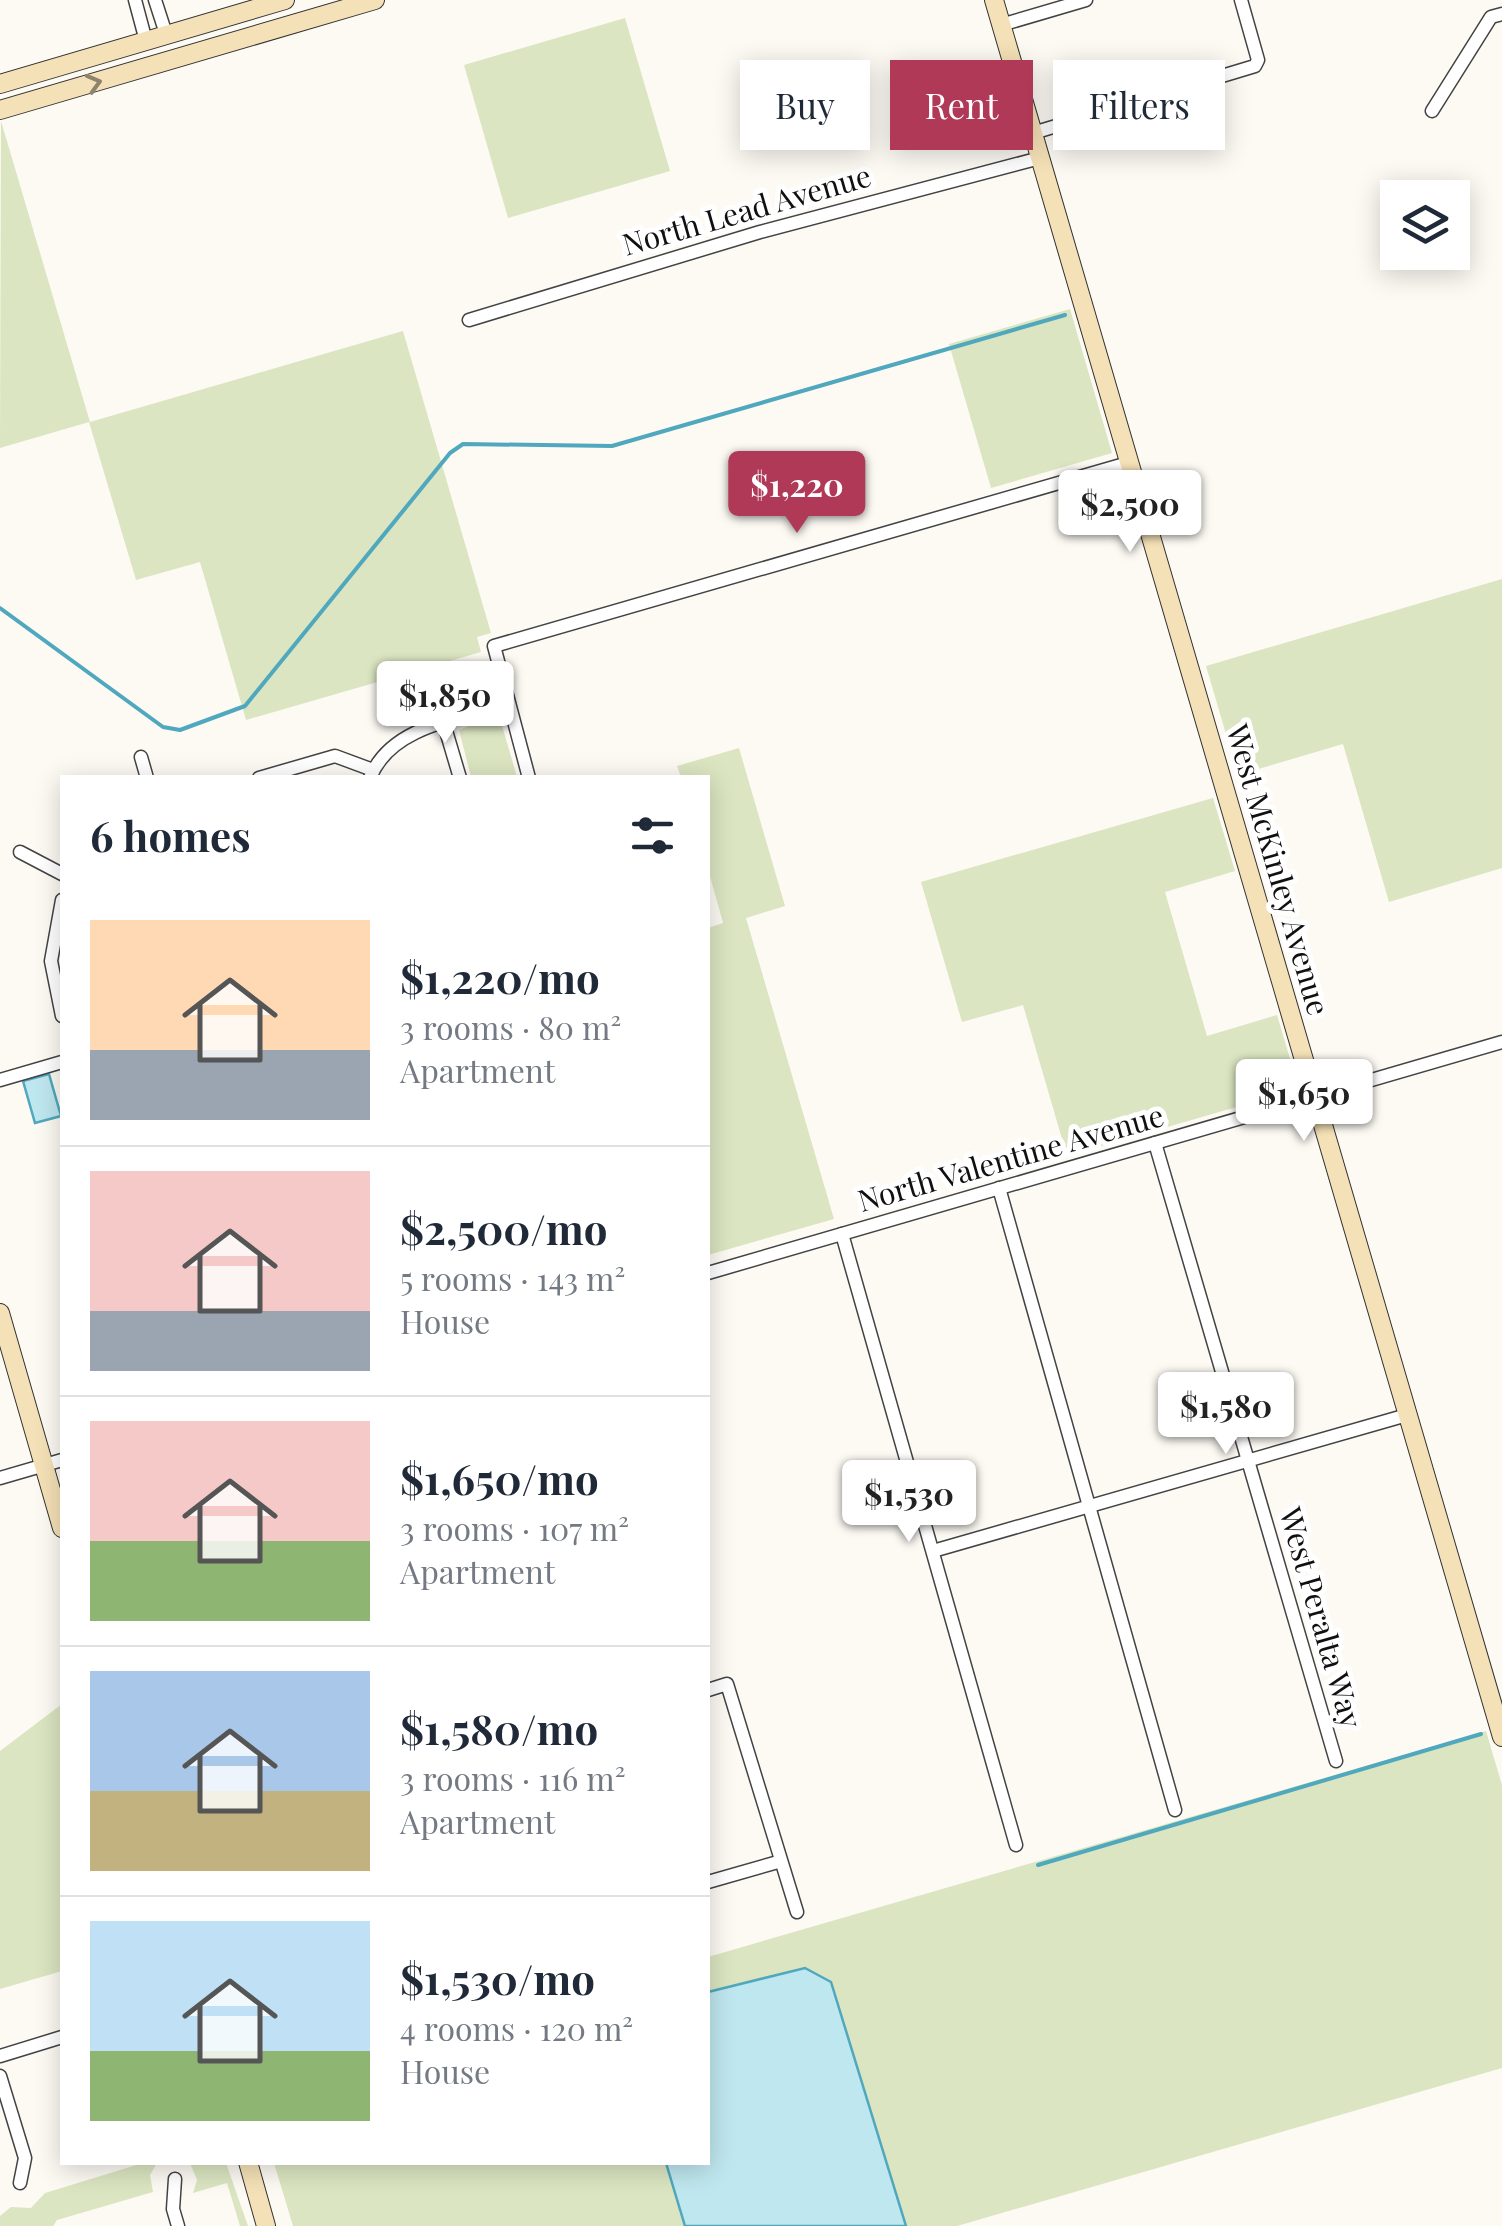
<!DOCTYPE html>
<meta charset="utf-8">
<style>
:root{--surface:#fff;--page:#f2f2f3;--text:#1f2937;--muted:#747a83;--line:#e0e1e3;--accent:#af3957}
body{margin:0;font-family:"Playfair Display",serif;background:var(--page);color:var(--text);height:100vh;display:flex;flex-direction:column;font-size:38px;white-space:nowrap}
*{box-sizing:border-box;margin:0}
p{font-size:32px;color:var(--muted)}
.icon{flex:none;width:55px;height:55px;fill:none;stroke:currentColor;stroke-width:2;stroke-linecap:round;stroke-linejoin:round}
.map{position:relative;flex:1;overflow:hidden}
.sheet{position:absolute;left:60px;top:775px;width:650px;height:1390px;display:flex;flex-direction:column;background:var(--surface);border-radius:0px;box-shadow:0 5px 25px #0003}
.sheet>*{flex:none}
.hud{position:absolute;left:740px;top:60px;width:610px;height:90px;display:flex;gap:20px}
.fabs{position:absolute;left:1380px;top:180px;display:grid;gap:20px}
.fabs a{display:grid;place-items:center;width:90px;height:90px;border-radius:0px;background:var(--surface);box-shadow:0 5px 25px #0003;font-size:50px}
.price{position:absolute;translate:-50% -85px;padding:0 22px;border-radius:10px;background:#fff;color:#222;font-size:32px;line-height:65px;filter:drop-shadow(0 2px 5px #0008)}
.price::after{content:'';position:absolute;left:50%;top:60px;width:30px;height:22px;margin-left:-15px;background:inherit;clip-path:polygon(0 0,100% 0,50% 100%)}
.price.selected{background:var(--accent);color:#fff}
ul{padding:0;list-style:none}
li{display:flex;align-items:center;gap:30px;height:250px;padding:0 30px}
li+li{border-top:2px solid var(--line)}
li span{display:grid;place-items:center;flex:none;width:280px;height:200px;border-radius:0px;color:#555}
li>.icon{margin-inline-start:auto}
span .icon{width:120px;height:120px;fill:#fffc;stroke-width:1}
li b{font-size:42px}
h2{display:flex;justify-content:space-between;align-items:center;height:120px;padding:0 30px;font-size:42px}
.pill{padding:0 35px;border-radius:0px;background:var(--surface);box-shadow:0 5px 25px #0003;font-size:35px;line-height:90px}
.pill.selected{background:var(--accent);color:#fff}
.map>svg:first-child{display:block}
.green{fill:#dbe5c1}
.water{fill:#bfe7ef;stroke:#4fa8bd;stroke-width:2.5}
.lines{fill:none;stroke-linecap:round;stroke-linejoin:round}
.stream{stroke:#4fa8bd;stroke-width:4}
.minor-casing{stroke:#434343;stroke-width:15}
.secondary-casing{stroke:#323232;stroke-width:20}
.minor{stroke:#fff;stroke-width:12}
.secondary{stroke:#f5e1b7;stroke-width:18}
.oneway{stroke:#8e836c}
.labels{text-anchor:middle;stroke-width:10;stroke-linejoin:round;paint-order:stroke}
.street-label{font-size:30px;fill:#101010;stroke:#fff}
</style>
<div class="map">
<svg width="1502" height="2226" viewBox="0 0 1502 2226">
<rect width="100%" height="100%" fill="#fdfaf4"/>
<!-- green -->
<g class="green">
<path d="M 625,18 L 670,171 L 508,218 L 464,65 Z"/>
<path d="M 1,121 L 90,422 L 403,331 L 491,633 L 477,637 L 481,652 L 246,720 L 200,562 L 136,580 L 89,422 L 0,448 Z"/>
<path d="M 1070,309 L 1112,453 L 991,488 L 949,344 Z"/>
<path d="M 1502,579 L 1502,868 L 1389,902 L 1343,744 L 1238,775 L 1206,666 Z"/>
<path d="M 492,717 L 501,722 L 517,777 L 471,777 L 459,730 Z"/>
<path d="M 739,748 L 785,906 L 746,918 L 834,1219 L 708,1255 L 708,928 L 723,923 L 708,869 L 708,778 L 681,777 L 677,766 Z"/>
<path d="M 1213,798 L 1235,871 L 1165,892 L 1207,1036 L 1277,1015 L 1299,1089 L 1067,1156 L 1023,1005 L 962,1022 L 921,882 Z"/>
<path d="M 62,1704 L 62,1971 L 0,1989 L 0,1751 Z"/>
<path d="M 1486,1731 L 1502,1785 L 1502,2068 L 957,2226 L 293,2226 L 274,2163 L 708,2162 L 708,1957 Z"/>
<path d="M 143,2163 L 157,2163 L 150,2175 L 153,2192 L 57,2220 L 53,2226 L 0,2226 L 0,2216 L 11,2207 L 31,2208 L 45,2193 Z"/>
<path d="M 190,2163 L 226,2163 L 248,2226 L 240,2226 L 227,2183 L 193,2193 L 197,2180 Z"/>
</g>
<!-- water -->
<g class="water">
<path d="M 49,1074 L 61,1116 L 35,1123 L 23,1081 Z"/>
<path d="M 805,1968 L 831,1982 L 906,2226 L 685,2226 L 666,2163 L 708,2162 L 708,1992 Z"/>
</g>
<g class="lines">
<!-- stream -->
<g class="stream">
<path d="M 0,608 L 163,727 L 180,730 L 245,706 L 450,453 L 463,444 L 612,446 L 1065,315"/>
<path d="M 1038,1865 L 1481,1734"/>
</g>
<defs>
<g id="minor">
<path d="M 135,0 L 146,41"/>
<path d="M 155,0 L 166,34"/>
<path d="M 1001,25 L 1086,0"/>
<path d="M 1432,111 L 1491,17 L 1502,14"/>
<path d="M 1033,133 L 1255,66 L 1258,60 L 1241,0"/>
<path d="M 469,320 L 760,232 L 1040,158"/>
<path d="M 444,724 L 460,778"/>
<path d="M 141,757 L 147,778"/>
<path d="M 259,778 L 335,756 L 373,770"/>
<path d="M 370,778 C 391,725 460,719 508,705"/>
<path d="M 529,778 L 494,646 L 1128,463"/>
<path d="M 20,852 L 62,874"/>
<path d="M 62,900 L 51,961 L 62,1016"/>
<path d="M 0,1080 L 62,1062"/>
<path d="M 1155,1143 L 1336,1761"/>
<path d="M 999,1188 L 1175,1810"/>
<path d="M 842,1234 L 1016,1845"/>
<path d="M 708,1273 L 1502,1042"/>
<path d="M 0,1478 L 62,1460"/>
<path d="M 933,1551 L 1407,1415"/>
<path d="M 708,1690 L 727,1684 L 797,1912"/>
<path d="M 708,1882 L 778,1862"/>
<path d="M 0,2056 L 62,2037"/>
<path d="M 0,2076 L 25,2158 L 20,2183"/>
<path d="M 175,2179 L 173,2209 L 178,2226"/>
</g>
<g id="secondary">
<path d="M 994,0 L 1502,1737"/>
<path d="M 0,84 L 285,0"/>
<path d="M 0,110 L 375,0"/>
<path d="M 0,1313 L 62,1528"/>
<path d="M 248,2162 L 266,2226"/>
</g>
</defs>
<!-- minor casing -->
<use href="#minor" class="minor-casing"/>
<!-- secondary casing -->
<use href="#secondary" class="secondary-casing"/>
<!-- minor -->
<use href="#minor" class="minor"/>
<!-- secondary -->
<use href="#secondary" class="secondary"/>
</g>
<!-- one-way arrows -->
<defs><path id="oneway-chevron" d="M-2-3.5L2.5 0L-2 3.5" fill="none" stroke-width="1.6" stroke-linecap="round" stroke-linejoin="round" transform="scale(2.5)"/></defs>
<use class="oneway" href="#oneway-chevron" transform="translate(94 83) rotate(-16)"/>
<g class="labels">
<!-- street labels -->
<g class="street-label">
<text transform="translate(747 211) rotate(-16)" y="10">North Lead Avenue</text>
<text transform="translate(1277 870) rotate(74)" y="10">West McKinley Avenue</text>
<text transform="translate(1011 1159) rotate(-16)" y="10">North Valentine Avenue</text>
<text transform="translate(1320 1618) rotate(74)" y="10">West Peralta Way</text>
</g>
</g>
</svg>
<div class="fabs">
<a><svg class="icon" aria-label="layers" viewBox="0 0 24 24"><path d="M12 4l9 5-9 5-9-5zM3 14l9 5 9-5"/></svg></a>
</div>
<b class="price selected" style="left:797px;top:536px">$1,220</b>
<b class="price" style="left:1130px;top:555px">$2,500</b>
<b class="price" style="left:445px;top:746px">$1,850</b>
<b class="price" style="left:1304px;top:1144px">$1,650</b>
<b class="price" style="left:1226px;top:1457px">$1,580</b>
<b class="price" style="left:909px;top:1545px">$1,530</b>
<div class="hud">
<a class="pill">Buy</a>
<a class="pill selected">Rent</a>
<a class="pill">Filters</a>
</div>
<section class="sheet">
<h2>6 homes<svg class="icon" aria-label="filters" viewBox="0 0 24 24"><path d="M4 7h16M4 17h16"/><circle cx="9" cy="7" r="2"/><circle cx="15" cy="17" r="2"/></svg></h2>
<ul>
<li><span style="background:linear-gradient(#ffd9b3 65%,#9aa5b1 0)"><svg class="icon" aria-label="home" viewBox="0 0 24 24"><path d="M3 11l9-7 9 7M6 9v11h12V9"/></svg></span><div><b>$1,220/mo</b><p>3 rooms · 80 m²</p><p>Apartment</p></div></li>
<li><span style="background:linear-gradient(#f6c9c9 70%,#9aa5b1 0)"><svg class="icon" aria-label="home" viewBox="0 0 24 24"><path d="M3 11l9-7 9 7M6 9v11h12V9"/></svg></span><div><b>$2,500/mo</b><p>5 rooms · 143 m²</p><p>House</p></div></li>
<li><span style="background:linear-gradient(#f6c9c9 60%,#8fb573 0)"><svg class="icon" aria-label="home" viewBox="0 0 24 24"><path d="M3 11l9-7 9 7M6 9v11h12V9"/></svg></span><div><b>$1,650/mo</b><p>3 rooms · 107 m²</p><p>Apartment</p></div></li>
<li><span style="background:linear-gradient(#a9c7e8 60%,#c2b280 0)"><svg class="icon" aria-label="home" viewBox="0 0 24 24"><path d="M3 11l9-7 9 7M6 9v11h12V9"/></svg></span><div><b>$1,580/mo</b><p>3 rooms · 116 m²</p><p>Apartment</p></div></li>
<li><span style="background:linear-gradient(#bfe0f5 65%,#8fb573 0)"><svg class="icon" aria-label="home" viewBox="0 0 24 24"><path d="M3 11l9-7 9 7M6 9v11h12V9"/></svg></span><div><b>$1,530/mo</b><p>4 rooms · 120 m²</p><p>House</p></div></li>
</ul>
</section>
</div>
